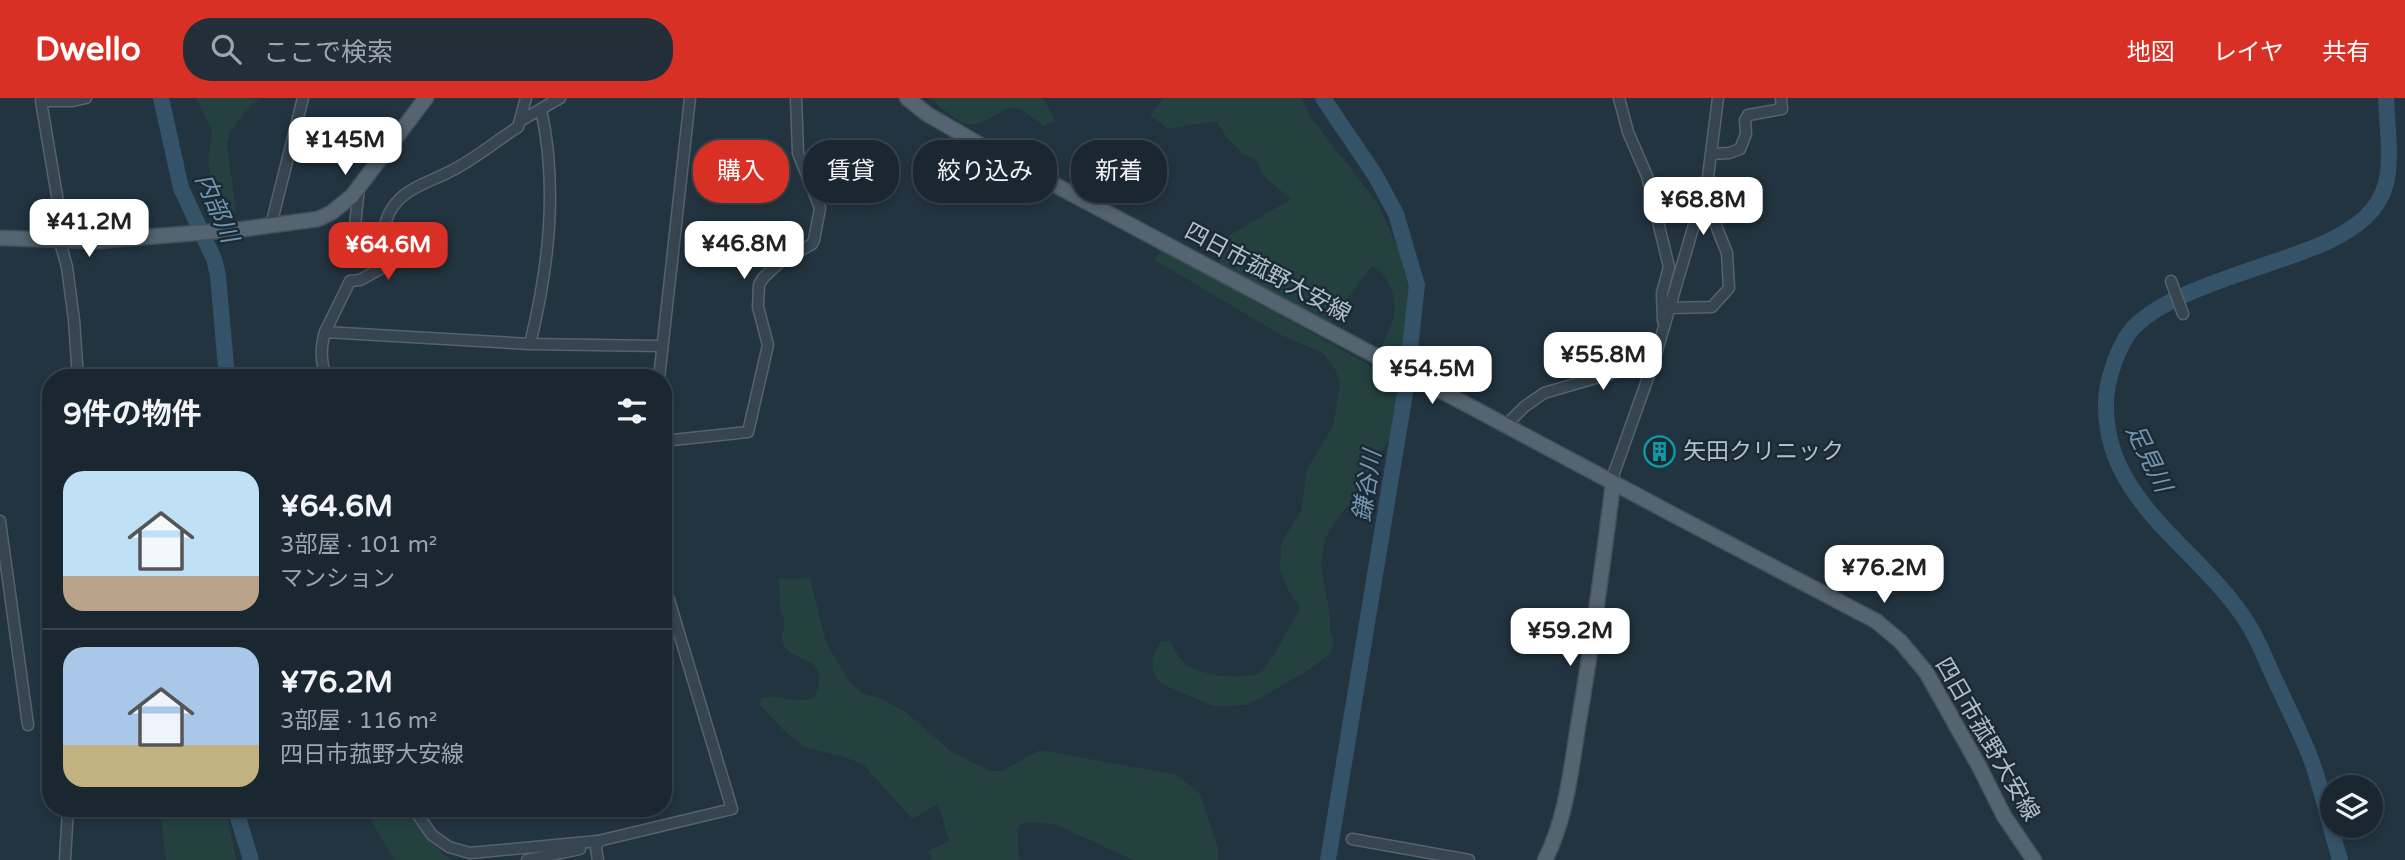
<!DOCTYPE html>
<html lang="ja">
<meta charset="utf-8">
<style>
:root{--surface:#1a2730;--page:#232f38;--text:#f1f3f6;--muted:#9fa5ab;--line:#38444c;--accent:#d93025}
body{margin:0;font-family:"Varela Round","Noto Sans JP",sans-serif;background:var(--page);color:var(--text);height:100vh;display:flex;flex-direction:column;font-size:26px;white-space:nowrap}
*{box-sizing:border-box;margin:0}
p{font-size:23px;color:var(--muted)}
.icon{flex:none;width:38px;height:38px;fill:none;stroke:currentColor;stroke-width:2;stroke-linecap:round;stroke-linejoin:round}
.map{position:relative;flex:1;overflow:hidden}
.drawer{position:absolute;left:42px;top:271px;width:630px;height:448px;display:flex;flex-direction:column;background:var(--surface);border-radius:28px;box-shadow:0 4px 10px #0003,0 0 0 2px var(--line)}
.drawer>*{flex:none}
.hud{position:absolute;left:693px;top:42px;width:665px;height:63px;display:flex;gap:14px}
.fabs{position:absolute;left:2320px;top:677px;display:grid;gap:14px}
.fabs a{display:grid;place-items:center;width:63px;height:63px;border-radius:50%;background:var(--surface);box-shadow:0 4px 10px #0003,0 0 0 2px var(--line);font-size:35px}
.price{position:absolute;translate:-50% -60px;padding:0 16px;border-radius:14px;background:#fff;color:#222;font-size:23px;line-height:46px;filter:drop-shadow(0 2px 4px #0008)}
.price::after{content:'';position:absolute;left:50%;top:42px;width:21px;height:16px;margin-left:-10px;background:inherit;clip-path:polygon(0 0,100% 0,50% 100%)}
.price.active{background:var(--accent);color:#fff}
ul{padding:0;list-style:none}
li{display:flex;align-items:center;gap:21px;height:175px;padding:0 21px}
li+li{border-top:2px solid var(--line)}
li span{display:grid;place-items:center;flex:none;width:196px;height:140px;border-radius:21px;color:#555}
li>.icon{margin-inline-start:auto}
span .icon{width:84px;height:84px;fill:#fffc;stroke-width:1}
li b{font-size:30px}
h2{display:flex;justify-content:space-between;align-items:center;height:84px;padding:0 21px;font-size:30px}
.pill{padding:0 24px;border-radius:28px;background:var(--surface);box-shadow:0 4px 10px #0003,0 0 0 2px var(--line);font-size:24px;line-height:63px}
.pill.active{background:var(--accent);color:#fff}
header{display:flex;align-items:center;gap:42px;box-sizing:border-box;height:98px;padding:0 35px;background:var(--accent);color:#fff}
header strong{font-size:33px}
nav{display:flex;gap:38px;margin-inline-start:auto;font-size:24px}
.search{width:490px;height:63px;background:var(--page);display:flex;align-items:center;gap:18px;box-sizing:border-box;padding:0 24px;border-radius:28px;color:var(--muted);font-size:26px}
.map>svg:first-child{display:block}
.green{fill:#244140}
.lines{fill:none;stroke-linecap:round;stroke-linejoin:round}
.river{stroke:#345369;stroke-width:16}
.minor-casing{stroke:#54636e;stroke-width:13}
.major-casing{stroke:#42515c;stroke-width:17}
.minor{stroke:#364550;stroke-width:10}
.major{stroke:#546470;stroke-width:14}
.labels{text-anchor:middle;stroke-width:5;stroke-linejoin:round;paint-order:stroke}
.street-label{font-size:23px;fill:#b2c0cb;stroke:#1b2a35}
.poi-label{font-size:23px;fill:#b2c0cb;stroke:#1b2a35;text-anchor:start}
.water-label{font-size:24px;font-style:italic;fill:#7096b1;stroke:#1b2a35}
</style>
<header>
<strong>Dwello</strong>
<div class="search"><svg class="icon" aria-label="search" viewBox="0 0 24 24"><circle cx="10" cy="10" r="6"/><path d="M15 15l6 6"/></svg>ここで検索</div>
<nav><a>地図</a><a>レイヤ</a><a>共有</a></nav>
</header>
<div class="map">
<svg width="2405" height="762" viewBox="0 0 2405 762">
<rect width="100%" height="100%" fill="#223440"/>
<!-- green -->
<g class="green">
<path d="M 196,0 L 259,0 C 246,13 231,26 227,45 L 236,115 L 214,116 L 208,60 L 212,32 Z"/>
<path d="M 930,0 L 1043,0 L 1055,22 L 1044,28 L 1022,12 L 1009,9 C 965,36 968,31 930,0 Z"/>
<path d="M 1163,0 L 1301,0 L 1310,18 L 1378,106 L 1411,180 L 1409,227 L 1398,260 L 1381,251 C 1385,240 1393,227 1394,215 C 1397,197 1388,176 1372,168 L 1329,226 L 1220,168 L 1220,143 L 1291,101 L 1267,81 L 1255,62 L 1243,55 L 1228,41 L 1216,23 L 1168,31 L 1150,17 Z"/>
<path d="M 1161,151 L 1396,282 L 1398,329 L 1383,351 L 1365,388 L 1339,418 L 1325,440 L 1321,467 L 1330,518 L 1330,533 L 1334,545 L 1329,557 L 1307,573 L 1248,607 L 1213,608 L 1162,586 C 1148,573 1150,557 1162,543 L 1169,543 C 1174,550 1179,560 1185,566 C 1198,577 1251,585 1263,572 C 1275,558 1290,527 1300,510 L 1288,492 L 1280,471 L 1281,450 L 1282,443 L 1301,413 L 1307,371 L 1333,328 L 1340,286 L 1336,273 L 1323,255 L 1279,236 L 1155,162 Z"/>
<path d="M 810,480 L 826,545 L 851,586 L 862,595 L 882,601 L 907,615 L 950,653 L 989,673 L 1002,673 L 1040,652 L 1177,677 L 1200,696 L 1218,749 L 1218,762 L 1133,762 L 1055,726 L 1027,724 L 1021,726 L 1017,731 L 1019,762 L 931,762 L 928,753 L 949,743 L 938,706 L 912,721 L 864,667 L 845,659 L 807,650 L 783,632 L 759,606 L 762,600 C 783,595 793,609 815,598 C 832,555 791,566 783,546 C 780,538 785,531 784,524 C 784,521 782,517 781,514 C 779,503 780,492 779,481 Z"/>
<path d="M 160,711 L 226,711 L 236,762 L 166,762 Z"/>
<path d="M 365,711 L 405,711 L 444,757 L 452,762 L 395,762 L 366,715 Z"/>
</g>
<g class="lines">
<!-- river -->
<g class="river">
<path d="M 161,0 L 181,90 L 214,161 L 218,178 L 227,280"/>
<path d="M 1323,0 L 1375,77 L 1396,116 L 1417,187 L 1405,295 L 1328,762"/>
<path d="M 235,710 L 251,762"/>
<path d="M 2340,762 C 2331,732 2324,700 2314,670 C 2305,642 2290,615 2278,588 C 2268,568 2260,545 2248,526 C 2201,450 2104,405 2106,305 C 2106,284 2117,252 2129,235 C 2162,191 2277,168 2329,143 C 2355,130 2379,114 2386,85 C 2392,61 2387,25 2386,0"/>
</g>
<defs>
<g id="minor">
<path d="M 1619,0 L 1628,34 L 1647,78 L 1669,169 L 1662,195 L 1663,223"/>
<path d="M 520,23 L 560,0"/>
<path d="M 1712,56 L 1729,55 L 1740,51 L 1746,36 L 1745,22 L 1748,17 L 1782,11 L 1781,0"/>
<path d="M 359,89 L 355,128 L 362,136 L 383,145 C 381,137 384,131 386,123 C 396,91 427,86 453,72 C 476,60 496,43 518,29 L 526,0"/>
<path d="M 271,127 L 303,0"/>
<path d="M 2171,183 L 2183,216"/>
<path d="M 1670,210 L 1712,209 L 1729,190 L 1727,155 L 1717,130 L 1715,122 L 1717,99 L 1708,79"/>
<path d="M 325,234 L 350,183 L 360,182 L 380,171 L 383,145"/>
<path d="M 530,246 C 549,168 558,89 541,11"/>
<path d="M 78,280 L 74,222 L 67,169 L 60,144 L 58,104 L 41,3 L 73,3 L 86,0"/>
<path d="M 326,280 C 321,263 320,251 325,234 L 530,246 L 662,248"/>
<path d="M 659,280 L 690,0"/>
<path d="M 1505,328 L 1524,309 L 1544,295 L 1654,263"/>
<path d="M 663,343 L 748,334 L 768,247 L 758,209 L 759,187 L 763,180 L 780,164 L 812,146 L 814,142 L 820,110 L 798,55 L 796,0"/>
<path d="M 1613,385 L 1614,375 L 1654,263 L 1708,79 L 1718,0"/>
<path d="M 0,423 L 28,627"/>
<path d="M 413,710 L 432,737 L 449,749 L 470,755 L 598,743 L 732,711 L 663,482"/>
<path d="M 1352,741 L 1469,762"/>
<path d="M 65,762 L 68,710"/>
<path d="M 527,762 L 580,751"/>
<path d="M 598,762 L 596,751 L 598,743"/>
</g>
<g id="major">
<path d="M 907,0 L 927,16 L 984,49 L 1672,416 L 1876,523 L 1900,543 L 1926,574 L 1979,668 L 2004,718 L 2034,762"/>
<path d="M 0,140 L 98,143 L 244,131 L 318,121 L 331,115 L 352,98 L 426,0"/>
<path d="M 1545,762 C 1566,721 1571,672 1578,628 C 1592,547 1603,466 1613,385"/>
</g>
</defs>
<!-- minor casing -->
<use href="#minor" class="minor-casing"/>
<!-- major casing -->
<use href="#major" class="major-casing"/>
<!-- minor -->
<use href="#minor" class="minor"/>
<!-- major -->
<use href="#major" class="major"/>
</g>
<!-- icons -->
<defs>
<symbol id="building-ring" viewBox="-11 -11 22 22"><circle r="9.5" fill="#1b2a35" stroke="#0f9aa8" stroke-width="1.5"/><path d="M-4-6H4V6H1V3H-1V6H-4ZM-2.5-4.3h1.7v1.8h-1.7ZM.8-4.3h1.7v1.8H.8ZM-2.5-1h1.7V.8h-1.7ZM.8-1h1.7V.8H.8Z" fill="#0f9aa8"/></symbol>
</defs>
<g fill-rule="evenodd">
<use href="#building-ring" x="1642" y="336" width="35" height="35"/>
</g>
<g class="labels">
<!-- street labels -->
<g class="street-label">
<text transform="translate(1268 174) rotate(28)" y="8">四日市菰野大安線</text>
<text transform="translate(1988 641) rotate(60)" y="8">四日市菰野大安線</text>
</g>
<!-- poi labels -->
<g class="poi-label">
<text x="1683" y="361">矢田クリニック</text>
</g>
<!-- water labels -->
<g class="water-label">
<text transform="translate(217 110) rotate(67)" y="8">内部川</text>
<text transform="translate(2149 360) rotate(64)" y="8">足見川</text>
<text transform="translate(1367 388) rotate(-81)" y="8">鎌谷川</text>
</g>
</g>
</svg>
<div class="fabs">
<a><svg class="icon" aria-label="layers" viewBox="0 0 24 24"><path d="M12 4l9 5-9 5-9-5zM3 14l9 5 9-5"/></svg></a>
</div>
<b class="price" style="left:345px;top:79px">¥145M</b>
<b class="price" style="left:1703px;top:139px">¥68.8M</b>
<b class="price" style="left:89px;top:161px">¥41.2M</b>
<b class="price" style="left:744px;top:183px">¥46.8M</b>
<b class="price active" style="left:388px;top:184px">¥64.6M</b>
<b class="price" style="left:1603px;top:294px">¥55.8M</b>
<b class="price" style="left:1432px;top:308px">¥54.5M</b>
<b class="price" style="left:1884px;top:507px">¥76.2M</b>
<b class="price" style="left:1570px;top:570px">¥59.2M</b>
<div class="hud">
<a class="pill active">購入</a>
<a class="pill">賃貸</a>
<a class="pill">絞り込み</a>
<a class="pill">新着</a>
</div>
<section class="drawer">
<h2>9件の物件<svg class="icon" aria-label="filters" viewBox="0 0 24 24"><path d="M4 7h16M4 17h16"/><circle cx="9" cy="7" r="2"/><circle cx="15" cy="17" r="2"/></svg></h2>
<ul>
<li><span style="background:linear-gradient(#bfe0f5 75%,#b9a48a 0)"><svg class="icon" aria-label="home" viewBox="0 0 24 24"><path d="M3 11l9-7 9 7M6 9v11h12V9"/></svg></span><div><b>¥64.6M</b><p>3部屋 · 101 m²</p><p>マンション</p></div></li>
<li><span style="background:linear-gradient(#a9c7e8 70%,#c2b280 0)"><svg class="icon" aria-label="home" viewBox="0 0 24 24"><path d="M3 11l9-7 9 7M6 9v11h12V9"/></svg></span><div><b>¥76.2M</b><p>3部屋 · 116 m²</p><p>四日市菰野大安線</p></div></li>
</ul>
</section>
</div>
